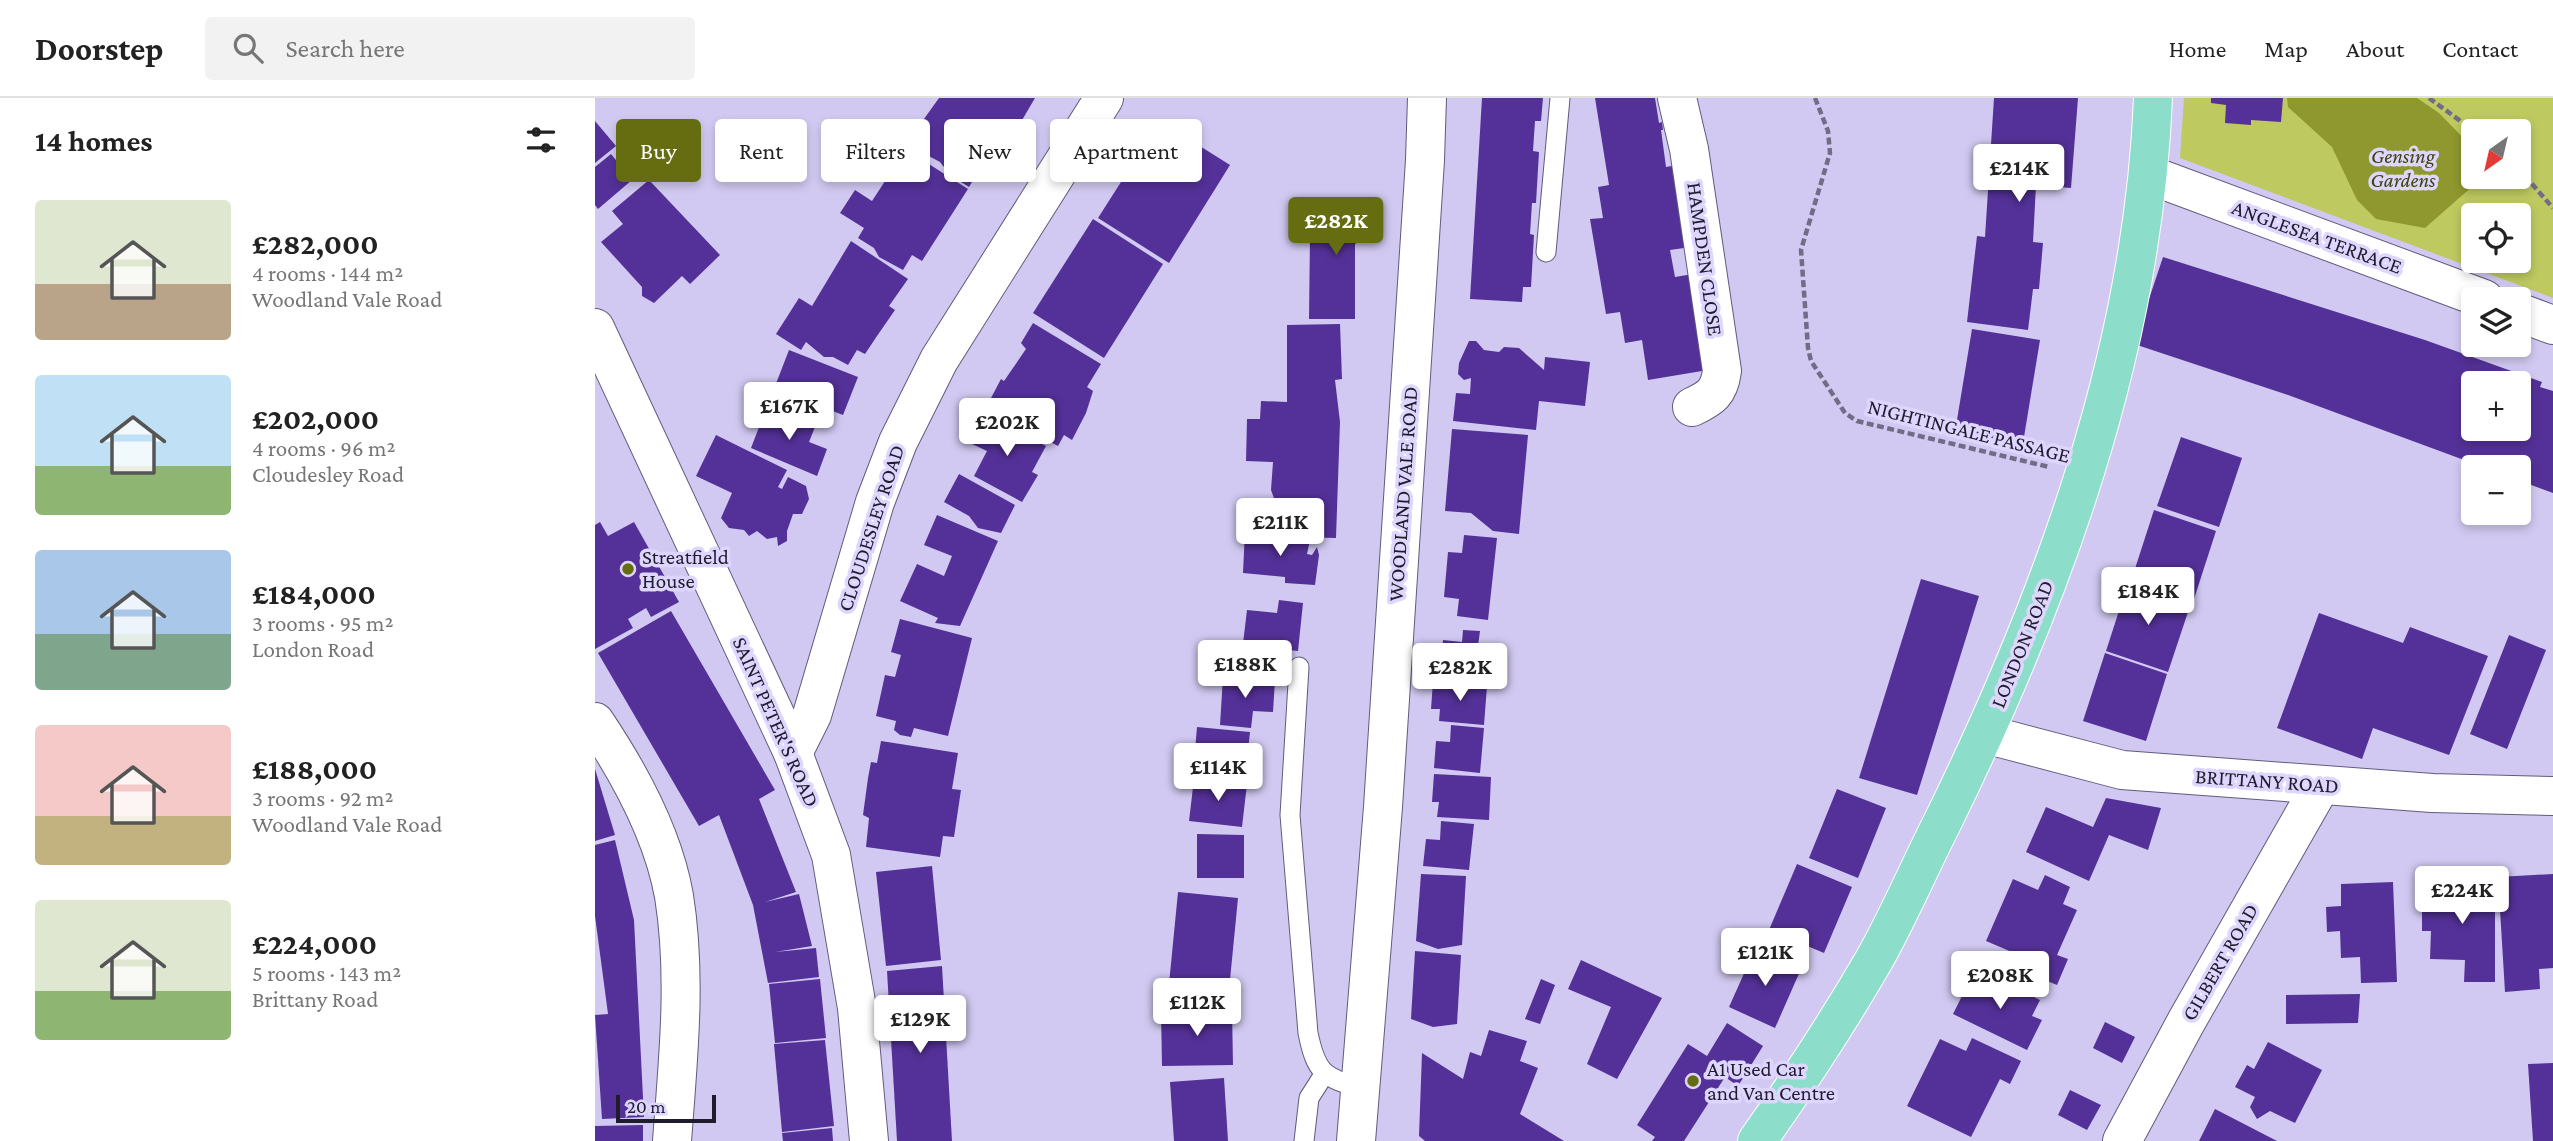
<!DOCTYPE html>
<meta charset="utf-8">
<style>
:root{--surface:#fff;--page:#f2f2f2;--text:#222;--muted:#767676;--line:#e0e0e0;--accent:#666d11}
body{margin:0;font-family:"Crimson Pro",serif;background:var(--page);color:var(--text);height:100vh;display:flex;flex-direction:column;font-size:26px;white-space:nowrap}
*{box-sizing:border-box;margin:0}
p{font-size:23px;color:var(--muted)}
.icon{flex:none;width:38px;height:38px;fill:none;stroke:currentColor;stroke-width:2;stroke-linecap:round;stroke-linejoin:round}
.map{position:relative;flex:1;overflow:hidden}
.details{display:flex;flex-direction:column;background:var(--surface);width:595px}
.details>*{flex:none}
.guide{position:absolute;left:21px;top:21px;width:665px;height:63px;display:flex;gap:14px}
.needle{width:46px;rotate:214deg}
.fabs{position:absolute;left:1866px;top:21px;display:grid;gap:14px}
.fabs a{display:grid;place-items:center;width:70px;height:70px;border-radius:7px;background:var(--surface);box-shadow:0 4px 10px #0003;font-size:35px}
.scale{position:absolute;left:21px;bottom:18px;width:100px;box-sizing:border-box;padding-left:7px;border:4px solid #1f1c2b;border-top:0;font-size:19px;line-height:24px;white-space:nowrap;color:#1f1c2b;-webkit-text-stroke:5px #ded6fe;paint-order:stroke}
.price{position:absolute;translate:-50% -60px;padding:0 16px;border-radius:7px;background:#fff;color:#222;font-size:23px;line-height:46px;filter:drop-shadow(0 2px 4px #0008)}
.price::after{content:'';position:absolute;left:50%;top:42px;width:21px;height:16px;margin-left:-10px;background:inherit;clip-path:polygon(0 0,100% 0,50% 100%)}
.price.current{background:var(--accent);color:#fff}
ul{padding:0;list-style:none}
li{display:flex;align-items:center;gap:21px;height:175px;padding:0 35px}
li span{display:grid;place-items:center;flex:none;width:196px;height:140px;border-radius:7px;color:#555}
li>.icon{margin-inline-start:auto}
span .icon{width:84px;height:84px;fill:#fffc;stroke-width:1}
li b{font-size:30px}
h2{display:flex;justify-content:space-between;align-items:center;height:84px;padding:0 35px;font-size:30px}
.tag{padding:0 24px;border-radius:7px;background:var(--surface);box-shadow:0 4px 10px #0003;font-size:24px;line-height:63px}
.tag.current{background:var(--accent);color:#fff}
header{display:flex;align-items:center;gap:42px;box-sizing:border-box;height:98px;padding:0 35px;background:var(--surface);border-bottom:2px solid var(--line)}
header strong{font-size:33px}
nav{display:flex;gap:38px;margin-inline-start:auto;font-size:24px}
.search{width:490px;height:63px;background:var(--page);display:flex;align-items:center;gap:18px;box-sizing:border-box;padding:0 24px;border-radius:7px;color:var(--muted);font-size:26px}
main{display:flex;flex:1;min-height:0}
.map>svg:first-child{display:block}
.green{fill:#bec960;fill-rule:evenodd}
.forest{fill:#8f982e}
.building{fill:#543198;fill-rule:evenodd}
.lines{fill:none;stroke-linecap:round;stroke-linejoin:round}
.lane-casing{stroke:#625b7d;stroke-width:21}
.street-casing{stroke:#625b7d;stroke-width:40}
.primary-casing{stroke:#fff;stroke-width:40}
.path{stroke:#726c87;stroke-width:4.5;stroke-dasharray:7 3.5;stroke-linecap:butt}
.lane{stroke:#fff;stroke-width:19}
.street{stroke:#fff;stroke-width:38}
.primary{stroke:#8cdecb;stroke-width:38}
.poi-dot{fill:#666d11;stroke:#ded6fe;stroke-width:2.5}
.labels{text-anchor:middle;stroke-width:7;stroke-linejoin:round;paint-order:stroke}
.park-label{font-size:21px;font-style:italic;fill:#3f430a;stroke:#ded6fe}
.street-label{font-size:21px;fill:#1f1c2b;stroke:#ded6fe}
.poi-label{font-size:21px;fill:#1f1c2b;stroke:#ded6fe;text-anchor:start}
</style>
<header>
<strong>Doorstep</strong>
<div class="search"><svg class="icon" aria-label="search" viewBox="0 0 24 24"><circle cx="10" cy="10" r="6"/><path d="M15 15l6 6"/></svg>Search here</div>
<nav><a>Home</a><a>Map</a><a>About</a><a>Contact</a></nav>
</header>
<main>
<section class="details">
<h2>14 homes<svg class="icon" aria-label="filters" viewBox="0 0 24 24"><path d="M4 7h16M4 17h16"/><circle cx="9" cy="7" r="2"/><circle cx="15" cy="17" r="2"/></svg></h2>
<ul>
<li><span style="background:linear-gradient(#dfe7d0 60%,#b9a48a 0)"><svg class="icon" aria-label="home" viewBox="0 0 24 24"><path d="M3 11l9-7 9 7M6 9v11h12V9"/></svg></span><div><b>£282,000</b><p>4 rooms · 144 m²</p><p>Woodland Vale Road</p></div></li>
<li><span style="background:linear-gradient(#bfe0f5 65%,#8fb573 0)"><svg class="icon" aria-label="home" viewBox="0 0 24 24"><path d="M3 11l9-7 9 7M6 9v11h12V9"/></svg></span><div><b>£202,000</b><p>4 rooms · 96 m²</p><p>Cloudesley Road</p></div></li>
<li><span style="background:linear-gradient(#a9c7e8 60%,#7fa58c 0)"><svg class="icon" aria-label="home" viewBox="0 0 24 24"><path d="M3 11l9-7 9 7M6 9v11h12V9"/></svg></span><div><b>£184,000</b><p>3 rooms · 95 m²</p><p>London Road</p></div></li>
<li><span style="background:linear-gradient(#f6c9c9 65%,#c2b280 0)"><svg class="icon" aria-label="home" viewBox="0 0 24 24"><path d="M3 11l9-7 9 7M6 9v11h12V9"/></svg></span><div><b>£188,000</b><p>3 rooms · 92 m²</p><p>Woodland Vale Road</p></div></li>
<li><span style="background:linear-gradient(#dfe7d0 65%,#8fb573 0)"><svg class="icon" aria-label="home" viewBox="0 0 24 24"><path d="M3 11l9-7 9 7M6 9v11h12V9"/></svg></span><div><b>£224,000</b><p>5 rooms · 143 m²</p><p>Brittany Road</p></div></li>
</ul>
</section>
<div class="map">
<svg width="1958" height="1043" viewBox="0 0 1958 1043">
<rect width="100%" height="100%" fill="#d1c9f1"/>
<!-- green -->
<path class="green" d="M 1589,0 L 1958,0 L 1958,200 L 1585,60 ZM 1878,33 L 1923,33 L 1923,79 L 1878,79 ZM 1878,117 L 1923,117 L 1923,163 L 1878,163 Z"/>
<!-- forest -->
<path class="forest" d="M 1692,0 L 1822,0 L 1844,15 L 1878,50 L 1879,87 L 1830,130 L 1781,121 L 1762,102 L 1737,49 L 1693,9 Z"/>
<!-- building -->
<g class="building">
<path d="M 344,0 L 440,0 L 396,75 L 386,69 L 374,89 L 356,78 L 345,64 L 328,55 L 316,39 Z"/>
<path d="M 887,0 L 948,0 L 946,23 L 940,23 L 938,53 L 944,54 L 941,105 L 937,105 L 935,136 L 939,137 L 936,189 L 928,189 L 927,204 L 875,201 Z"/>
<path d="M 1000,0 L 1060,0 L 1064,25 L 1067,24 L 1068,32 L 1066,32 L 1071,69 L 1082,67 L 1096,149 L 1075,152 L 1080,179 L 1098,176 L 1113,272 L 1053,282 L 1047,242 L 1030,245 L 1025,214 L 1011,216 L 995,121 L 1008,120 L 1003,89 L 1014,87 Z"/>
<path d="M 1399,0 L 1483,0 L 1476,90 L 1441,87 L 1438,144 L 1448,145 L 1444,191 L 1438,191 L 1433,232 L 1372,224 L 1382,138 L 1390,139 Z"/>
<path d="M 1616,0 L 1688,0 L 1686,24 L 1656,22 L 1656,27 L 1630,25 L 1631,7 L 1616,5 Z"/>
<path d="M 0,23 L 21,48 L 0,65 Z"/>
<path d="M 565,23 L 635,67 L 574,165 L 503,120 Z"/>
<path d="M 291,50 L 310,62 L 315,54 L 373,91 L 327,163 L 317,157 L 308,172 L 284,159 L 279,150 L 263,140 L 269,130 L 245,115 L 260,92 L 277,103 L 294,77 L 279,67 Z"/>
<path d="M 16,56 L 37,82 L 3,111 L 0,107 L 0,69 Z"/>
<path d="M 54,82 L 125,157 L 95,186 L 87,178 L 59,205 L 47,198 L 47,189 L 6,144 L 28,126 L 17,113 Z"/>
<path d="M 758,100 L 772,105 L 778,123 L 769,140 L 760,146 L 760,221 L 714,221 L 715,138 L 719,113 L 726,105 Z"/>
<path d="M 498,121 L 568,166 L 509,260 L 438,215 Z"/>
<path d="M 256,143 L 313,181 L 294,208 L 300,212 L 282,238 L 270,256 L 262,252 L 253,267 L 238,259 L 229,259 L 211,244 L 206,252 L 181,236 L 204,200 L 217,208 Z"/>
<path d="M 1568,159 L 1830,242 L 1947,284 L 1945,289 L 1958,293 L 1958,395 L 1923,382 L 1923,369 L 1888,369 L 1690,296 L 1539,246 ZM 1878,285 L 1923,285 L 1923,331 L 1878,331 Z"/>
<path d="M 438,225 L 506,266 L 492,289 L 498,293 L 491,315 L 477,342 L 469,337 L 463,348 L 417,323 L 422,314 L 396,300 L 406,281 L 409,283 L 431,251 L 426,245 Z"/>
<path d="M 745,226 L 747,281 L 740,282 L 745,324 L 741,440 L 701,439 L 691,432 L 653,429 L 655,402 L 680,403 L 676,392 L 678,364 L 651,363 L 652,321 L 665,321 L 666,303 L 692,304 L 692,227 Z"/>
<path d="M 1377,231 L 1445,242 L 1428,345 L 1360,334 Z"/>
<path d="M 874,243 L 881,243 L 889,252 L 904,254 L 909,249 L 924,250 L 949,272 L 950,259 L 995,264 L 990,308 L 944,303 L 941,332 L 858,323 L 861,295 L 875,296 L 876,280 L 869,282 L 863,276 L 864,265 Z"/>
<path d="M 194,252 L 263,279 L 248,317 L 222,307 L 214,326 L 172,309 Z"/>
<path d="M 171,311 L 220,329 L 214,344 L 232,351 L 222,378 L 156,350 Z"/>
<path d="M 390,317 L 451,348 L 437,374 L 443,377 L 427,404 L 379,378 L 392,353 L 375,345 Z"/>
<path d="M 857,331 L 933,337 L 924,436 L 898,433 L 876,415 L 850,413 Z"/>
<path d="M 121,337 L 192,372 L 183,389 L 187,391 L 193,379 L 211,388 L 214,401 L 207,416 L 198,416 L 192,433 L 192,443 L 183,448 L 182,439 L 172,441 L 162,433 L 154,438 L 149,432 L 134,430 L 126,420 L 137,395 L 101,378 Z"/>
<path d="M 1586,339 L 1647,360 L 1624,429 L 1562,408 Z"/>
<path d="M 364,376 L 420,407 L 406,435 L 383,430 L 374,418 L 349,404 Z"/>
<path d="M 1559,412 L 1621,433 L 1599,501 L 1537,480 Z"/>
<path d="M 342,417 L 403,443 L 365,528 L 340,525 L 343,520 L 305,503 L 322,466 L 349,478 L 357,458 L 329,447 Z"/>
<path d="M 5,424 L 13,438 L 39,424 L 84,504 L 56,519 L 51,510 L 33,521 L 38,530 L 0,551 L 0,427 Z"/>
<path d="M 650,432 L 715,442 L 712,456 L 717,457 L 722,449 L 724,457 L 720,487 L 690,485 L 690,479 L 648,475 Z"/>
<path d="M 869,437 L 902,440 L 893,522 L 862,518 L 864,501 L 849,499 L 853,454 L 867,455 Z"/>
<path d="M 1326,481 L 1384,498 L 1322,697 L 1264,680 Z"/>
<path d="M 1533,485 L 1596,505 L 1573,574 L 1511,553 Z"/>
<path d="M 684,502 L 708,505 L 703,553 L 675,550 L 674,557 L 647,554 L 652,512 L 682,515 Z"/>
<path d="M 76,513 L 180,692 L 164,701 L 201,794 L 170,804 L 204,796 L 217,848 L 180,854 L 221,850 L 224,879 L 173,885 L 158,807 L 124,717 L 104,728 L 3,555 Z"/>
<path d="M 1724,515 L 1808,545 L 1815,529 L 1893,558 L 1854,657 L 1778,630 L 1767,661 L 1682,630 Z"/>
<path d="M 305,521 L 377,540 L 353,638 L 319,630 L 316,639 L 305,637 L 299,632 L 301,623 L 281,618 L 290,577 L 300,579 L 306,557 L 296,554 Z"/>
<path d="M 868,532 L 885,533 L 883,548 L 906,549 L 904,575 L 861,571 L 862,562 L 847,561 L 848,542 L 867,544 Z"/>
<path d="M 1914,537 L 1951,552 L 1912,651 L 1875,636 Z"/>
<path d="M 1510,555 L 1572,576 L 1551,643 L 1488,623 Z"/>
<path d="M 628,579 L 680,582 L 678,614 L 658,613 L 656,630 L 625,627 Z"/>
<path d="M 838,584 L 892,588 L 889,627 L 844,623 L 845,611 L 836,611 Z"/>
<path d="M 856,627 L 889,630 L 885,675 L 839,670 L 841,643 L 855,644 Z"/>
<path d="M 602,629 L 655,634 L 650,681 L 598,676 Z"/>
<path d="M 286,643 L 363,655 L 357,691 L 366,692 L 359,739 L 348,738 L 345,759 L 271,749 L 274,720 L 268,717 L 273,680 L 276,664 L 282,665 Z"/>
<path d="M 0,671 L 20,737 L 0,743 Z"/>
<path d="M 839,676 L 896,679 L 894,722 L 842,719 L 844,704 L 837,704 Z"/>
<path d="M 599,681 L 652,686 L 647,729 L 594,723 Z"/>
<path d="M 1242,691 L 1291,710 L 1263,780 L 1214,760 Z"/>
<path d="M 1511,700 L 1566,710 L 1553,752 L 1514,737 L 1494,783 L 1431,754 L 1451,709 L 1498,729 Z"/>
<path d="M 846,723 L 879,726 L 874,772 L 828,768 L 831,741 L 845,742 Z"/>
<path d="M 602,736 L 649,737 L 649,780 L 602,780 Z"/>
<path d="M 20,742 L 39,822 L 49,1019 L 7,1021 L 0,917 L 13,916 L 0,818 L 0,747 Z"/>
<path d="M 1202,766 L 1257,789 L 1229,855 L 1174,832 Z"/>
<path d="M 337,768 L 346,862 L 291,868 L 281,774 Z"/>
<path d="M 826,776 L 871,778 L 867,847 L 843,851 L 821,843 Z"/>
<path d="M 1958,776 L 1958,870 L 1944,871 L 1945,891 L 1910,894 L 1903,779 Z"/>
<path d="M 1450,777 L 1475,789 L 1468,806 L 1482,812 L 1462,857 L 1473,861 L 1462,887 L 1433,875 L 1438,863 L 1391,843 L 1418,781 L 1443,792 Z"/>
<path d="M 1798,784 L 1802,884 L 1766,885 L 1765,859 L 1746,860 L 1745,833 L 1732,834 L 1731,809 L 1746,808 L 1746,786 Z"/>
<path d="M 1827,786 L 1900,786 L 1900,884 L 1869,884 L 1870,862 L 1835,861 L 1836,833 L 1827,833 Z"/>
<path d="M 583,794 L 643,800 L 634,892 L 574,886 Z"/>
<path d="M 1160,851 L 1206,871 L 1180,930 L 1134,909 Z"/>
<path d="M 820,853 L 866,857 L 862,926 L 838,929 L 816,921 Z"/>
<path d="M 986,862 L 1067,900 L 1022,981 L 992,966 L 1016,909 L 973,891 Z"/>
<path d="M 347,868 L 357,1043 L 302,1043 L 292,873 Z"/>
<path d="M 1376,880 L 1396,890 L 1400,880 L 1445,902 L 1437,918 L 1447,922 L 1432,952 L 1358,916 Z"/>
<path d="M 225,881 L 231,940 L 180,945 L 174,886 Z"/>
<path d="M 946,881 L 960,887 L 945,926 L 930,921 Z"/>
<path d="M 1765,896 L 1763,925 L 1691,926 L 1691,897 Z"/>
<path d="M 566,912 L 637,912 L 638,967 L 567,968 Z"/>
<path d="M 1510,924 L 1540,939 L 1527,965 L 1498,950 Z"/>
<path d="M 1132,925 L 1168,948 L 1143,988 L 1130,979 L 1089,1043 L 1057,1043 L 1060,1039 L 1042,1027 L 1093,946 L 1112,958 Z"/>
<path d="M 894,932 L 932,943 L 925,963 L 943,970 L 925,1016 L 969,1043 L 830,1043 L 824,1038 L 827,955 L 868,981 L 875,954 L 886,958 Z"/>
<path d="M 1377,940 L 1426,963 L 1415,986 L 1405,981 L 1376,1039 L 1312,1008 L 1345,941 L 1371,953 Z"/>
<path d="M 230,942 L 239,1028 L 187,1034 L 179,946 Z"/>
<path d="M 1673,944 L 1727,972 L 1700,1025 L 1675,1013 L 1662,1021 L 1655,1009 L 1660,999 L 1640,989 L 1652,967 L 1659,971 Z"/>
<path d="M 1958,965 L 1958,1043 L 1938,1043 L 1933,966 Z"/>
<path d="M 629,980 L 633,1043 L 579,1043 L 575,984 Z"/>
<path d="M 1475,992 L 1506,1007 L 1492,1032 L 1463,1017 Z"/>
<path d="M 1620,1011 L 1682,1043 L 1604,1043 Z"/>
<path d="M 48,1027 L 48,1043 L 0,1043 L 0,1028 Z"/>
<path d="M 237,1030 L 238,1043 L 188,1043 L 187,1035 Z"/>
</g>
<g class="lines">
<defs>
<g id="lane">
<path d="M 951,154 L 965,0"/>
<path d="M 704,569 L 695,717 L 713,935 C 721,974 728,980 767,990"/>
<path d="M 709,1043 L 714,1000 L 730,975"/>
</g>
<g id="street">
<path d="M 1082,0 L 1094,51 L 1127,273 C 1124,295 1116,300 1097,309"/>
<path d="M 1555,77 L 1889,201"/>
<path d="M 1923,214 L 1958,227"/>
<path d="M 0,230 L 198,655 L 236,757 L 262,910 L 274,1043"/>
<path d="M 0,624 C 35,676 68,736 79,798 C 92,879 83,962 77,1043"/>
<path d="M 1390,636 L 1527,672 L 1837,695 L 1958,698"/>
<path d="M 198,655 L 217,617 L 280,404 L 303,344 L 344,262 L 509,0"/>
<path d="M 761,1043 L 788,709 L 830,62 L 832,0"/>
<path d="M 1527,1043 L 1591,924 L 1726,687"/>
</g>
<path id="primary" d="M 1162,1043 C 1203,985 1243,924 1279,862 C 1304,818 1324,770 1347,725 C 1458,499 1548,253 1558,0"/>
</defs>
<!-- lane casing -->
<use href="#lane" class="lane-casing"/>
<!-- street casing -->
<use href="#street" class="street-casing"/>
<!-- primary casing -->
<use href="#primary" class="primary-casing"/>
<!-- path -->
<g class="path">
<path d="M 1220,0 L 1233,33 L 1235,55 L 1206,152 L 1213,250 L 1216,263 L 1250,315 L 1262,323 L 1454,369"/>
<path d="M 1834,0 L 1879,33"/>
<path d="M 1923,70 L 1958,110"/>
</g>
<!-- lane -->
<use href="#lane" class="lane"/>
<!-- street -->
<use href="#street" class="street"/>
<!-- primary -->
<use href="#primary" class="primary"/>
</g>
<!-- markers -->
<g class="poi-dot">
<circle cx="33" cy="471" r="7"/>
<circle cx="1098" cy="983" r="7"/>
</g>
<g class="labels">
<!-- park labels -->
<g class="park-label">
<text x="1808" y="65">Gensing<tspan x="1808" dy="24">Gardens</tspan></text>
</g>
<!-- street labels -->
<g class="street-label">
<text transform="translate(1722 139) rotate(20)" y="7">ANGLESEA TERRACE</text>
<text transform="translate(1110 161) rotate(82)" y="7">HAMPDEN CLOSE</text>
<text transform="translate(1374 333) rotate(14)" y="7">NIGHTINGALE PASSAGE</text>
<text transform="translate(808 396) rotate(-86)" y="7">WOODLAND VALE ROAD</text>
<text transform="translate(276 430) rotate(-72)" y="7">CLOUDESLEY ROAD</text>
<text transform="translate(1427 546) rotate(-68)" y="7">LONDON ROAD</text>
<text transform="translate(181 624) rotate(66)" y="7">SAINT PETER'S ROAD</text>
<text transform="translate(1672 683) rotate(4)" y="7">BRITTANY ROAD</text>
<text transform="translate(1625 864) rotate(-60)" y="7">GILBERT ROAD</text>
</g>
<!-- poi labels -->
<g class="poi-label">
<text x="47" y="466">Streatfield<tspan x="47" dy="24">House</tspan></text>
<text x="1112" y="978">A1 Used Car<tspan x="1112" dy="24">and Van Centre</tspan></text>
</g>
</g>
</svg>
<div class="fabs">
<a><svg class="needle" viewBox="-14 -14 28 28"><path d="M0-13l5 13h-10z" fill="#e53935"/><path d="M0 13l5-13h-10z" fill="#767676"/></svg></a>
<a><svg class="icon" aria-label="locate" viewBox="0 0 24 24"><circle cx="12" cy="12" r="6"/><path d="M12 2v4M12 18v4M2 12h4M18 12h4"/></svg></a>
<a><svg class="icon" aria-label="layers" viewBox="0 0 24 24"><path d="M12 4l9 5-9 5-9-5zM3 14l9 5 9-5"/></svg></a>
<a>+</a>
<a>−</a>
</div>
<div class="scale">20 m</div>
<b class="price" style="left:1424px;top:106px">£214K</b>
<b class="price current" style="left:741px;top:159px">£282K</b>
<b class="price" style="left:194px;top:344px">£167K</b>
<b class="price" style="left:412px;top:360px">£202K</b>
<b class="price" style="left:685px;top:460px">£211K</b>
<b class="price" style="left:1553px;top:529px">£184K</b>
<b class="price" style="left:650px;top:602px">£188K</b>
<b class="price" style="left:865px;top:605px">£282K</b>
<b class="price" style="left:623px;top:705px">£114K</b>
<b class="price" style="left:1867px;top:828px">£224K</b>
<b class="price" style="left:1170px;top:890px">£121K</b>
<b class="price" style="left:1405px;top:913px">£208K</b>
<b class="price" style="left:602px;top:940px">£112K</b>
<b class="price" style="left:325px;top:957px">£129K</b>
<div class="guide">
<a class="tag current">Buy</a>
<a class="tag">Rent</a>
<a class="tag">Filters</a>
<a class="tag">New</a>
<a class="tag">Apartment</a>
</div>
</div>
</main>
